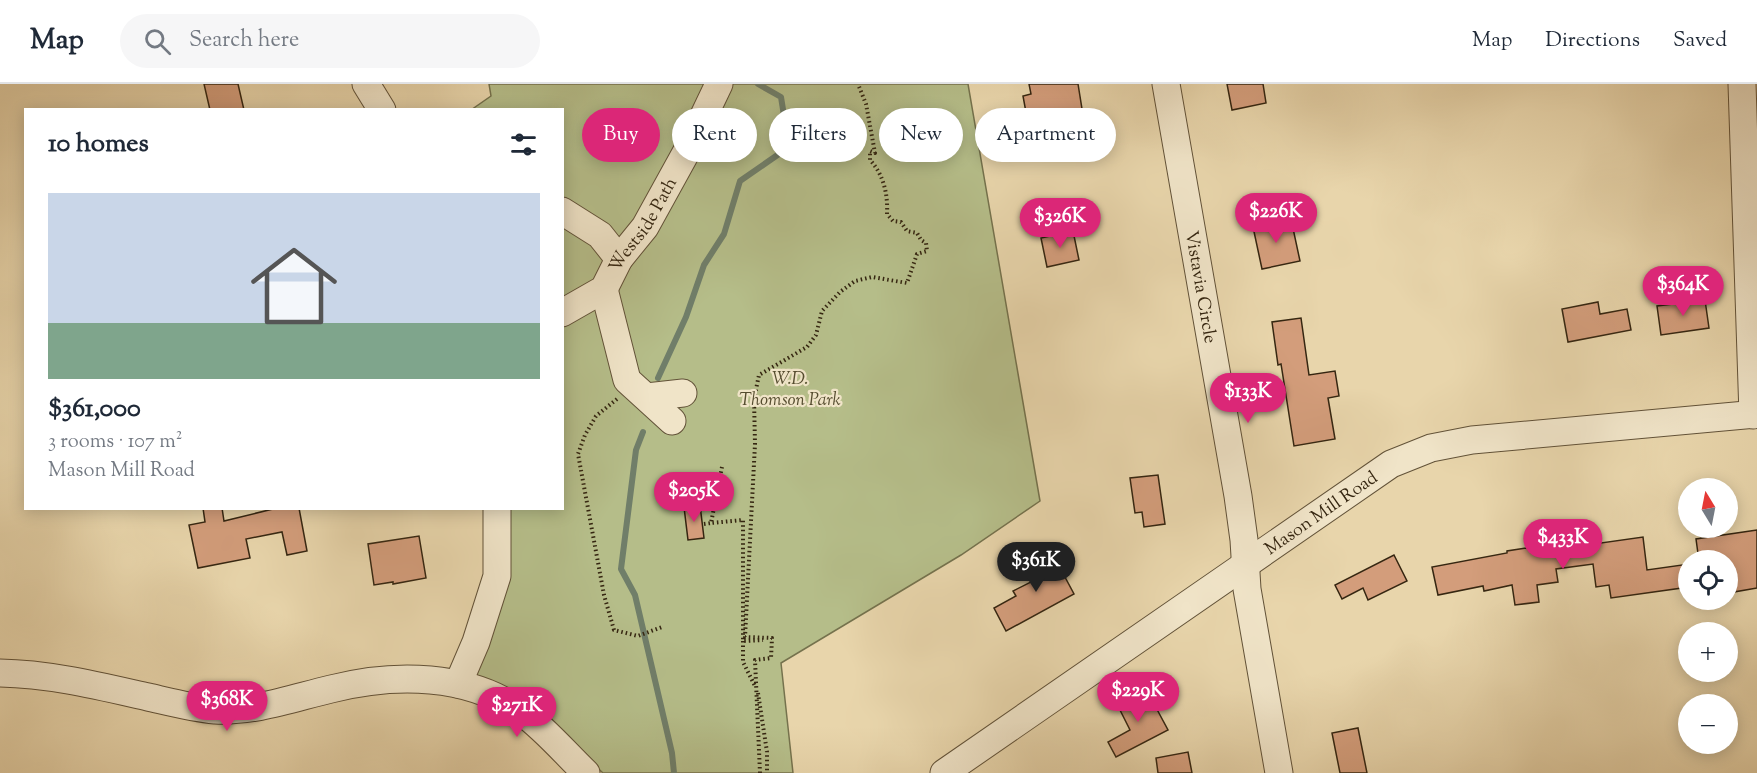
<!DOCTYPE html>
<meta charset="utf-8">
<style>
:root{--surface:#fff;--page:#f6f6f7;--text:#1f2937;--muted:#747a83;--line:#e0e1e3;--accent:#db2777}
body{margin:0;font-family:"Sorts Mill Goudy",serif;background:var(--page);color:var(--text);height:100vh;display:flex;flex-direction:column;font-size:22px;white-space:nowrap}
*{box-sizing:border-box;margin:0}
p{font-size:20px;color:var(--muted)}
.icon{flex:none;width:33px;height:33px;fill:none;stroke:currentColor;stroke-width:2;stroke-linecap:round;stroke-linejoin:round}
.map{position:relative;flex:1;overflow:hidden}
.sheet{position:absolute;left:24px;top:24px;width:540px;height:402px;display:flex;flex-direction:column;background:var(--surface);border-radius:0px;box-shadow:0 3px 15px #0003}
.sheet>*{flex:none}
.top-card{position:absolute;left:582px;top:24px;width:570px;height:54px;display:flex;gap:12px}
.needle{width:39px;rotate:350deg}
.fabs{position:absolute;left:1678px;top:394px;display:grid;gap:12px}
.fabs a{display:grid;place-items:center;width:60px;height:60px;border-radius:50%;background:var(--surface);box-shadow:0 3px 15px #0003;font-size:30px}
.price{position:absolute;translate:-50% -51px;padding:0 14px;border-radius:21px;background:var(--accent);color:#fff;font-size:20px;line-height:39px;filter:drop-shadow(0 2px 3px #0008)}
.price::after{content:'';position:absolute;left:50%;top:36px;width:18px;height:14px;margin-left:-9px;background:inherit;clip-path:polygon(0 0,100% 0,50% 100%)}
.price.current{background:#222;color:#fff}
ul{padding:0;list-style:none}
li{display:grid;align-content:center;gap:12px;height:318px;padding:0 24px}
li+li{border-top:2px solid var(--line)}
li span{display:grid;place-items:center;height:186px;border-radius:0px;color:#555}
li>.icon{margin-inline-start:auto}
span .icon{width:108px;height:108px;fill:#fffc;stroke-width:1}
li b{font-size:26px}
h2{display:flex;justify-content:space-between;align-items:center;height:72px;padding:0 24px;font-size:26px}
.chip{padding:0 21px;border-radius:27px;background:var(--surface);box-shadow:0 3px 15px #0003;font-size:21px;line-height:54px}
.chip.current{background:var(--accent);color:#fff}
header{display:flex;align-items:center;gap:36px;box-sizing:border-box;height:84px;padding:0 30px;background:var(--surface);border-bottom:2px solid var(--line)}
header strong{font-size:28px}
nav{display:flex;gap:33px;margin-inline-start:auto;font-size:21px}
.search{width:420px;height:54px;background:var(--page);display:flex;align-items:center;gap:15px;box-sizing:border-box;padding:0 21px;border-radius:33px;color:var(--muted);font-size:22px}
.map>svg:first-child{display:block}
.green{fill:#b5bd89;stroke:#75724d;stroke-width:1.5}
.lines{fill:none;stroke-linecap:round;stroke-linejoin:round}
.stream{stroke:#707e69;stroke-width:6}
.building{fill:#d39d7b;stroke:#352611;stroke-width:1.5}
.minor-casing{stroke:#625238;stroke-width:29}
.path{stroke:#352611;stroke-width:4;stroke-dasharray:1.5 3;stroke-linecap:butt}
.minor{stroke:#f0e4c8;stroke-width:27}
.labels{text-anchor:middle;stroke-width:4.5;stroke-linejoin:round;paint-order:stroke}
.street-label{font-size:18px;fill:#352611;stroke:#f0e4c8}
.park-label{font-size:18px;font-style:italic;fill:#554c2f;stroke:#f0e4c8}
</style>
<header>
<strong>Map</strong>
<div class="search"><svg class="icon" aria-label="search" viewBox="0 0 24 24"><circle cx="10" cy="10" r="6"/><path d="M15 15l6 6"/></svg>Search here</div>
<nav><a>Map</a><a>Directions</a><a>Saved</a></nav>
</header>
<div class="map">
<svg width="1757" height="689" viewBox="0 0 1757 689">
<rect width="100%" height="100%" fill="#e8d5ab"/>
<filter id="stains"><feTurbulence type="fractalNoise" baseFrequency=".00333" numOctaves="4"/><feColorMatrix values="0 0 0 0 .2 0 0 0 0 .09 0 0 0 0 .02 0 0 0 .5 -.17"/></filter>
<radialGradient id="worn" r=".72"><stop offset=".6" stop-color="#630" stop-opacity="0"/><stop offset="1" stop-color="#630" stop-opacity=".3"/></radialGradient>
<!-- green -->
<path class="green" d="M 489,0 L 968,0 L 1040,417 L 961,471 L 781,579 L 793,689 L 603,689 L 528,620 L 475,595 L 487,562 L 509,425 L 562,424 L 562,26 L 471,26 L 491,12 Z"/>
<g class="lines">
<!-- stream -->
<g class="stream">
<path d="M 658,294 L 686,233 L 704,181 L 724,150 L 740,97 L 789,63 L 781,13 L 758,0"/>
<path d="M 643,348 L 636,366 L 621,485 L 635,511 L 672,669 L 674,689"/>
</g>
</g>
<!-- building -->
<g class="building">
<path d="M 204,0 L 238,0 L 244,26 L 210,26 Z"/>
<path d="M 1029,0 L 1078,0 L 1082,25 L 1027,34 L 1023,12 L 1031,10 Z"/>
<path d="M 1227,0 L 1263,0 L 1266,19 L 1232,26 Z"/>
<path d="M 1291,135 L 1300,177 L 1262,185 L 1253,143 Z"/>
<path d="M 1073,147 L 1079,176 L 1047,183 L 1041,154 Z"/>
<path d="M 1705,216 L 1709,244 L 1661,251 L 1657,222 Z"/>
<path d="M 1598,218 L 1600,230 L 1627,225 L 1631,246 L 1568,258 L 1562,225 Z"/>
<path d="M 1301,234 L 1309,291 L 1335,287 L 1339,312 L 1328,314 L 1335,355 L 1294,362 L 1281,280 L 1278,281 L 1272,238 Z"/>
<path d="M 1158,391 L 1165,440 L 1144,443 L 1142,428 L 1135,429 L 1130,394 Z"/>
<path d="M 700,421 L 704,454 L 688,456 L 684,423 Z"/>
<path d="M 203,424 L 222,424 L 224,437 L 277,424 L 299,424 L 307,467 L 287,471 L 282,448 L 246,455 L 250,474 L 198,484 L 189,441 L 205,438 Z"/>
<path d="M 1757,446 L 1757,504 L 1728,509 L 1728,477 L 1699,477 L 1696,455 Z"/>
<path d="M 419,452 L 426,494 L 393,500 L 393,498 L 374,501 L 368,460 Z"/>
<path d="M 1643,453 L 1647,486 L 1689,480 L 1689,503 L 1611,514 L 1609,501 L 1596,503 L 1593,480 L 1556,485 L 1558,498 L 1537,501 L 1539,518 L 1515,521 L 1512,501 L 1484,507 L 1483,502 L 1438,511 L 1432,483 L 1507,469 L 1507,467 L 1579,456 L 1580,462 Z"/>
<path d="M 1051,467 L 1074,510 L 1006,547 L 994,524 L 1016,512 L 1013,507 L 1039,494 L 1031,478 Z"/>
<path d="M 1394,471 L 1407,497 L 1368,516 L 1363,504 L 1342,515 L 1335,501 Z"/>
<path d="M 1146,605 L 1168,646 L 1116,673 L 1108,658 L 1130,646 L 1117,620 Z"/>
<path d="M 1358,644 L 1367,689 L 1340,689 L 1332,649 Z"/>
<path d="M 1188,668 L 1192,689 L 1158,689 L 1156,674 Z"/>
</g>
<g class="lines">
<defs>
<g id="minor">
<path d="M 366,0 L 382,26"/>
<path id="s1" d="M 1166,0 L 1238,412 L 1244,456 L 1247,505 L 1279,689"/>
<path d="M 1742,0 L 1753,331"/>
<path d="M 562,127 L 600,151 L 619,175"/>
<path d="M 604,205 L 627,296 L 672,337"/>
<path id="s2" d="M 562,229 L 604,205 L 619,175 L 645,143 L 688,65 L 719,0"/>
<path d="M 647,313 L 683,309"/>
<path d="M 0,589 C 51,590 99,602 148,613 C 170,618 193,624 215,626 C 255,628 293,614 331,605 C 394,589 469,589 523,629 C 546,646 566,670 586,689"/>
<path d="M 458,600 L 476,558 L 497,492 L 497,424"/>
<path id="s3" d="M 944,689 L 1391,380 L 1431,364 L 1472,356 L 1757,330"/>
</g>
</defs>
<!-- minor casing -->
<use href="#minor" class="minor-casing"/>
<!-- path -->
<g class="path">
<path d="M 617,315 L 596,332 L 585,351 L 578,370 L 604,511 L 614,546 L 638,552 L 662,543"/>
<path d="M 722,383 L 711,439 L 743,436 L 743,557 L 763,556"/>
<path d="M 704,440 L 711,439"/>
<path d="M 743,557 L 743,578 L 755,602"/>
<path d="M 758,609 L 767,668 L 767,689"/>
<path d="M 760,689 L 755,576 L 771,574 L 772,554 L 745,553 L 755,360 L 754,315 L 759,291 L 807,263 L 816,251 L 822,227 L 840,208 L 855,197 L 872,193 L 907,199 L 917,170 L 927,167 L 926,159 L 921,156 L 917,149 L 907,147 L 901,138 L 893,137 L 887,130 C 888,111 884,91 870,76 L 870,67 L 875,69 L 866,20 L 858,0"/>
</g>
<!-- minor -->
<use href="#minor" class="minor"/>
</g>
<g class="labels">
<!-- street labels -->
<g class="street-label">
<text dy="6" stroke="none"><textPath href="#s2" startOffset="124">Westside Path</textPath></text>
<text dy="6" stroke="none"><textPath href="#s1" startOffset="206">Vistavia Circle</textPath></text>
<text dy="6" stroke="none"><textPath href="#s3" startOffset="458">Mason Mill Road</textPath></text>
</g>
<!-- park labels -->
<g class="park-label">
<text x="790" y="300">W.D.<tspan x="790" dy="21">Thomson Park</tspan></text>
</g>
</g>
<rect width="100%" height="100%" filter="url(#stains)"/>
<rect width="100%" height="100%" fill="url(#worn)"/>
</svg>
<div class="fabs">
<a><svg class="needle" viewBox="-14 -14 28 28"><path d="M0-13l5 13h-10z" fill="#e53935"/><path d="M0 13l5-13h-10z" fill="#747a83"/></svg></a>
<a><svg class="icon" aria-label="locate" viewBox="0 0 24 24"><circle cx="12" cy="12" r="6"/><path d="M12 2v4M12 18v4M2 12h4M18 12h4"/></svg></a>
<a>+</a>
<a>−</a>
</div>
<b class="price" style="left:1276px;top:160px">$226K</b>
<b class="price" style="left:1060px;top:165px">$326K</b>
<b class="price" style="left:1683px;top:233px">$364K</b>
<b class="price" style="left:1248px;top:340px">$133K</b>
<b class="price" style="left:694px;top:439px">$205K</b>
<b class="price" style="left:1563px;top:486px">$433K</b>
<b class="price current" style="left:1036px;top:509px">$361K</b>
<b class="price" style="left:1138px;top:639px">$229K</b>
<b class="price" style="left:227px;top:648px">$368K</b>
<b class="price" style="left:517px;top:654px">$271K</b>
<div class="top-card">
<a class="chip current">Buy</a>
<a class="chip">Rent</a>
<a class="chip">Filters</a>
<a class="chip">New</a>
<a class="chip">Apartment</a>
</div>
<section class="sheet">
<h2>10 homes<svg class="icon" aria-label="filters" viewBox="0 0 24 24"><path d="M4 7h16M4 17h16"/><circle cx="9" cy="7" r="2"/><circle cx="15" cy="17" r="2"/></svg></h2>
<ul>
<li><span style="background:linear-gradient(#c9d6e8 70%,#7fa58c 0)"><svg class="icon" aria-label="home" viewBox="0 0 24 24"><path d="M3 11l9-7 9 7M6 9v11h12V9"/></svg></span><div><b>$361,000</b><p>3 rooms · 107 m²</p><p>Mason Mill Road</p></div></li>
</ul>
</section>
</div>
